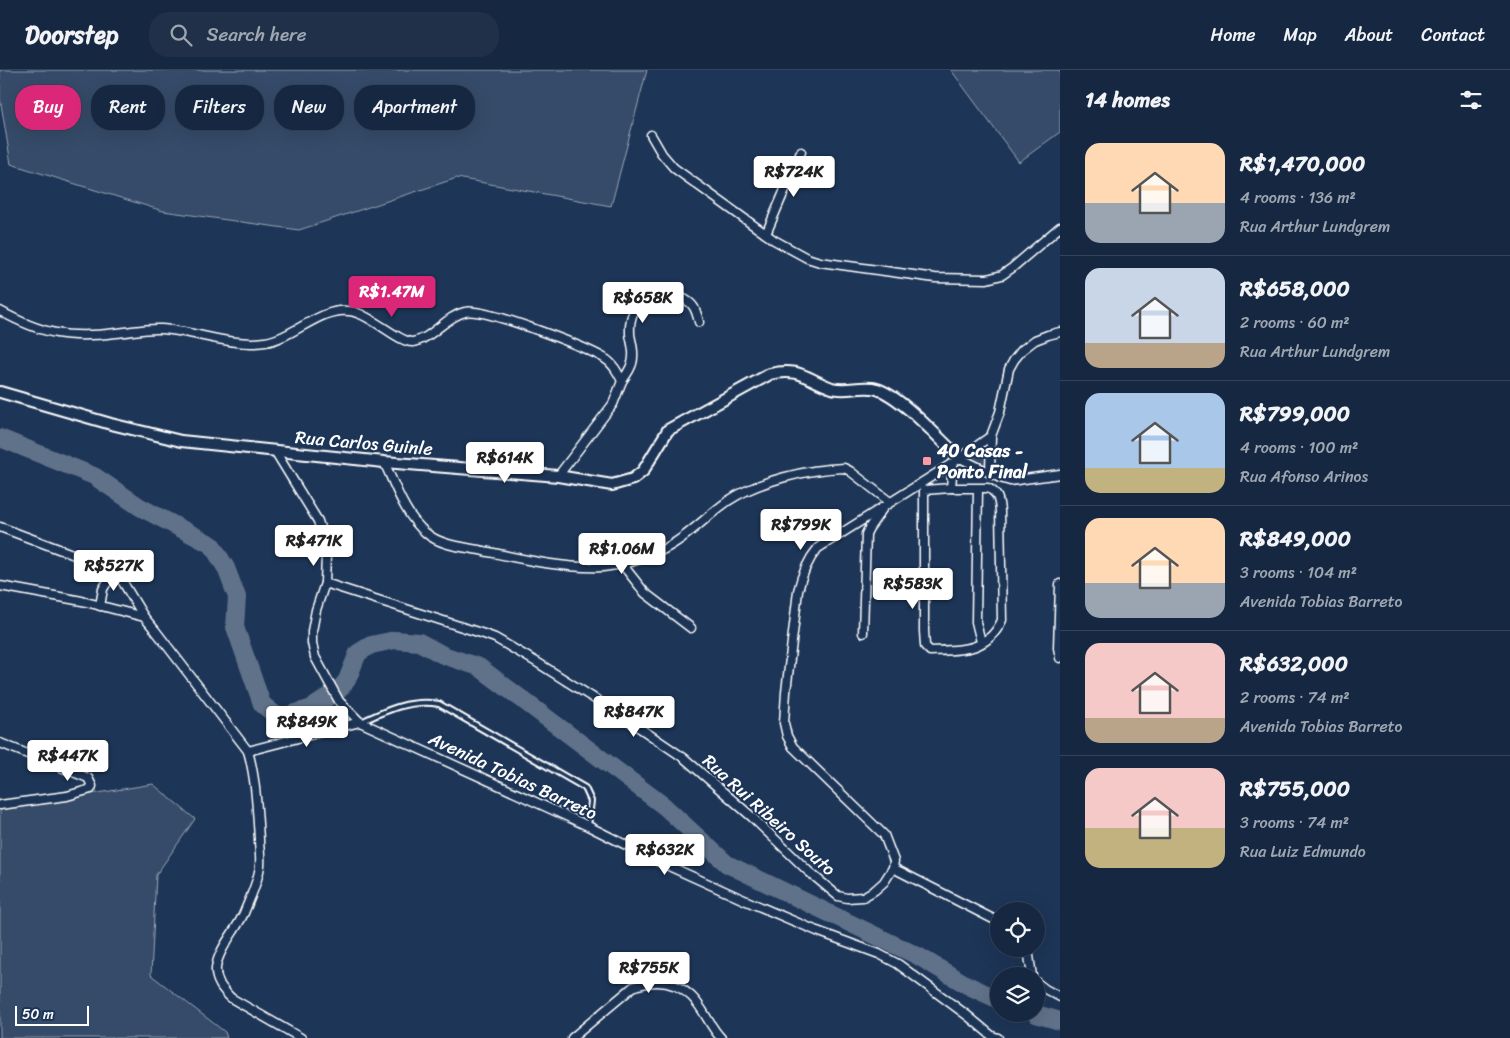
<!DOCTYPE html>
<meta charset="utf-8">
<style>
:root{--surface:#162841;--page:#1f3048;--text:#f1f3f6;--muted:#9ea6b1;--line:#35445a;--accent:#db2777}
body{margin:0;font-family:Sriracha,sans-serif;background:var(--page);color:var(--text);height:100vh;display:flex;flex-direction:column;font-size:19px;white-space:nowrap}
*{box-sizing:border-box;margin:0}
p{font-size:16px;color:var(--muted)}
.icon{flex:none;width:28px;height:28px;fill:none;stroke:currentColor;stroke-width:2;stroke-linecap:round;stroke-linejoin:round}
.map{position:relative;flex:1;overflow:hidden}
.panel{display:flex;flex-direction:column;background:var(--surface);width:450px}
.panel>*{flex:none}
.banner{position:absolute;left:15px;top:15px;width:475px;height:45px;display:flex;gap:10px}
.fabs{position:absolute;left:990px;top:832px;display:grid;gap:10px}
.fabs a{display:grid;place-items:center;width:55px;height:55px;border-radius:50%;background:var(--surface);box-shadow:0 5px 20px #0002,0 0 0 1px var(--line);font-size:25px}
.scale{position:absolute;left:15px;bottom:12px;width:74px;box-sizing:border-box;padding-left:5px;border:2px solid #fff;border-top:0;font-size:14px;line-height:18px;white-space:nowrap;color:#fff;-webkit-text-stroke:4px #1d3557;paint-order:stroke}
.price{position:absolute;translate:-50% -42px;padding:0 11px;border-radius:5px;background:#fff;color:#222;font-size:16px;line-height:32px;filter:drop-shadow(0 1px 2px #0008)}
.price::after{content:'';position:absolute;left:50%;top:30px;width:15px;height:11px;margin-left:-8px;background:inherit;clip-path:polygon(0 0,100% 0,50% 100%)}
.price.selected{background:var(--accent);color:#fff}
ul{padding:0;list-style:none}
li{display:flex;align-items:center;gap:15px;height:125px;padding:0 25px}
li+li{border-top:1px solid var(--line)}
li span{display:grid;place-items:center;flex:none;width:140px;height:100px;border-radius:15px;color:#555}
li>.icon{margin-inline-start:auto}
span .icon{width:60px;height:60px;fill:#fffc;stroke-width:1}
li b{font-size:21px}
h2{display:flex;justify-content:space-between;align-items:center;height:60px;padding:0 25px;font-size:21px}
.pill{padding:0 18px;border-radius:20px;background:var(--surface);box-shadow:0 5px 20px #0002,0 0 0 1px var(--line);font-size:18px;line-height:45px}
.pill.selected{background:var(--accent);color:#fff}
header{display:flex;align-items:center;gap:30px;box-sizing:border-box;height:70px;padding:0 25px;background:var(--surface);border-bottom:1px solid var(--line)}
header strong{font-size:24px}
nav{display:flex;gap:28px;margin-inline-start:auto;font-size:18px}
.search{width:350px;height:45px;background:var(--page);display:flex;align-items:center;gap:12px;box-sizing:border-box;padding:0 18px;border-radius:20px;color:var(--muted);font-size:19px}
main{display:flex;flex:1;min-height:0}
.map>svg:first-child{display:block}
.green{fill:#364b69;stroke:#9aa5b4}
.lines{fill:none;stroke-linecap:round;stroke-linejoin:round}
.river{stroke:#617289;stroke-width:18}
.service-casing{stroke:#fff;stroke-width:8}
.minor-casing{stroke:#fff;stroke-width:11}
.tertiary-casing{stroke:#fff;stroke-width:14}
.service{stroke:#1d3557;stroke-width:4}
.minor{stroke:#1d3557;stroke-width:8}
.tertiary{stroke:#1d3557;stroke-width:10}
.poi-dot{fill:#ff9aa2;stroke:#1d3557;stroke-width:2}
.labels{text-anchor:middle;stroke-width:4;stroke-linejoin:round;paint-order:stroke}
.street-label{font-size:18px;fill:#fff;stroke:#1d3557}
.poi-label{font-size:18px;font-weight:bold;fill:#fff;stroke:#1d3557;text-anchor:start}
</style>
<header>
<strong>Doorstep</strong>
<div class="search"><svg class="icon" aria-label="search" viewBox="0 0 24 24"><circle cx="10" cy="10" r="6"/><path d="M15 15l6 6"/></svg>Search here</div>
<nav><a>Home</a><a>Map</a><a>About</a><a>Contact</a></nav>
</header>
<main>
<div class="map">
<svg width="1060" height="968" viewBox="0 0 1060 968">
<rect width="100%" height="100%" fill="#1d3557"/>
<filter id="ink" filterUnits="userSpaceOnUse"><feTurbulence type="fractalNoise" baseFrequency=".02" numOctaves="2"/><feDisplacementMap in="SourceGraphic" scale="10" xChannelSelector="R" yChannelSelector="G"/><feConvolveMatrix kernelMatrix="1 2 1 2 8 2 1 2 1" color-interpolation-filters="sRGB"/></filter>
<g filter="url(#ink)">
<!-- green -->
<g class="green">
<path d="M 0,0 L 647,0 L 611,136 L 457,108 L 299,160 L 163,141 L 11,94 L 0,28 Z"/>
<path d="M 951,0 L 1060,0 L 1060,62 L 1019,92 Z"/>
<path d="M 988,373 L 985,396 L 965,388 Z"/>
<path d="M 153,714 L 195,749 L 156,805 L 151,905 L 225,962 L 227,968 L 0,968 L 0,739 Z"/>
</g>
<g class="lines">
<!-- river -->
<g class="river">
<path d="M 0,368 L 94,406 L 140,437 L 212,475 L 226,498 L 237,527 L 235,557 L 262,634 L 279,648 L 312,638 L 340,619 L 347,610 L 358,583 L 371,575 L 395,570 L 419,572 L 443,585 L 479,597 L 664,736 L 727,794 L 918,886 L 967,915 L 999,930"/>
<path d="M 1036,944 L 1060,951"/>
</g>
<defs>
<path id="service" d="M 361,652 C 387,640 410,629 439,634 L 585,718 L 591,731 L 588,756"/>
<g id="minor">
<path d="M 651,65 L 662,84 L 674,98 L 774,170 L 807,188 L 820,192 L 935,208 L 987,209 L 1002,205 L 1012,198 L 1060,157"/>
<path d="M 766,164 L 801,82"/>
<path d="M 0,241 C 42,264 67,269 116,263 C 131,262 145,258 161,259 C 195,261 231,277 265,272 C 293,268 321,237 349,241 C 370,243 400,274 413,272 C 433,268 446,246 465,242 C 484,237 585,277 604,288 C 613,293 618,303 622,311 L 613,334 L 558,406"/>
<path d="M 622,311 C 627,304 633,296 633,287 C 634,279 631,272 630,264 C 629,246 634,234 652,228 C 662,225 672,224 682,228 C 694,233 696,240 699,252"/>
<path d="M 275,381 L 318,451 L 324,471 L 326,485 L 325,513 L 316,540 L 312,561 L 312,573 L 315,587 L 339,631 L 360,652 L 588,756 L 660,792 L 742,829 L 817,861 L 879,884 L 898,894 L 968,946 L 992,966 L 998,968"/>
<path d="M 960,388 L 1000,408 L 1010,411 L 1060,404"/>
<path d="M 384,392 C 395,415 405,446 426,463 C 441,476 465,477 484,481 C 522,489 564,499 603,497 C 622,495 641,490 658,482 C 685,470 705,447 728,431 C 757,411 809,399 844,398 L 850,401 L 890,432"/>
<path d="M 990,402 L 991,366"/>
<path d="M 951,418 L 988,418 C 998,423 999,430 1000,441 L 1002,550 C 988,582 960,580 930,581 L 925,576 L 924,561 L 924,420 Z"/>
<path d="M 951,418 L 953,393"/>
<path d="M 978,419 L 976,552 L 981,572"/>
<path d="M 0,457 L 88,490 L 108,500 L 121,509 L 144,547"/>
<path d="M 622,494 L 645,523 L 691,558"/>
<path d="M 325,513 L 484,564 L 495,568 L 538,593 L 625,648 L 684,688 L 752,747 L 808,801 L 838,826 L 847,828 L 863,827 L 875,820 L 884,812 L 893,798 L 894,791 L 884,765 L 793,677 L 787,666 L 784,653 L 786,622 L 798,521 C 802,504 807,491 818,478 L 953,393 L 991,366 L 1000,342 L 1009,299 L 1014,290 L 1022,280 L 1035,270 L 1048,265 L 1060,262"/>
<path d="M 1060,514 L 1058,578 L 1060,588"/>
<path d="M 0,516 L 82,531 L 144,547 L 155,560 L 248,681 C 256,709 257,740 259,769 C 259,778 261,787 260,796 C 258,812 250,828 244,843 C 236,861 218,879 216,898 C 215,911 223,920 231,928 L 301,968"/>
<path d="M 100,536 L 103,519 L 113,503"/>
<path d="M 863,563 L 866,464 L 869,458 L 883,438"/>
<path d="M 0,673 L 88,708 L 92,716 L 91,719 L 67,726 L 0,735"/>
<path d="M 248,681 L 360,652"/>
<path d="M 893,798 L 999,852"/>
<path d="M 1028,879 L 1032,906"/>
<path d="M 1036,912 L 1045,919 L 1060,927"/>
<path d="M 572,968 L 633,917 C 653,909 674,910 691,926 C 704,938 709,956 721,968"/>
</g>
<path id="tertiary" d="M 0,322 L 111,354 L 181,371 L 384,392 L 558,406 L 612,415 L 633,409 L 643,401 L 668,360 L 770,304 C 800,297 806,309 832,318 C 845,322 863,315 877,319 C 902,327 940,370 960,388"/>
</defs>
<!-- service casing -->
<use href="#service" class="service-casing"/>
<!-- minor casing -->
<use href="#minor" class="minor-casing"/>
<!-- tertiary casing -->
<use href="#tertiary" class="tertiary-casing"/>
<!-- service -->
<use href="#service" class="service"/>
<!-- minor -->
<use href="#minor" class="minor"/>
<!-- tertiary -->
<use href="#tertiary" class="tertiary"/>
</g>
</g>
<!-- markers -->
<rect class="poi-dot" x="922" y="386" width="10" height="10" rx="2.5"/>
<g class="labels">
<!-- street labels -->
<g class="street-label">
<text transform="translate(364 373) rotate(5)" y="6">Rua Carlos Guinle</text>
<text transform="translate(513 706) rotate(25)" y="6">Avenida Tobias Barreto</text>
<text transform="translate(769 745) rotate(42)" y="6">Rua Rui Ribeiro Souto</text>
</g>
<!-- poi labels -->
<g class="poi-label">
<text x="937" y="387">40 Casas -<tspan x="937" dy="21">Ponto Final</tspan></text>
</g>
</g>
</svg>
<div class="fabs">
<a><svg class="icon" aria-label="locate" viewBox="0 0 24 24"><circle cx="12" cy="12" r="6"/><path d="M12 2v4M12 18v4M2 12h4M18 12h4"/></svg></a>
<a><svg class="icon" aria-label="layers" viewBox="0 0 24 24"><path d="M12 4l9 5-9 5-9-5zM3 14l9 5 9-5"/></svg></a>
</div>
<div class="scale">50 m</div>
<b class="price" style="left:794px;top:128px">R$724K</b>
<b class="price selected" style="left:392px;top:248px">R$1.47M</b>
<b class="price" style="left:643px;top:254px">R$658K</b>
<b class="price" style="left:505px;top:414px">R$614K</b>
<b class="price" style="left:801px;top:481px">R$799K</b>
<b class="price" style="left:314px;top:497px">R$471K</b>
<b class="price" style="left:622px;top:505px">R$1.06M</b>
<b class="price" style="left:114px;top:522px">R$527K</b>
<b class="price" style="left:913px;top:540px">R$583K</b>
<b class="price" style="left:634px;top:668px">R$847K</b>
<b class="price" style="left:307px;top:678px">R$849K</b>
<b class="price" style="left:68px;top:712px">R$447K</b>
<b class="price" style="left:665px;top:806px">R$632K</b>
<b class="price" style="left:649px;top:924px">R$755K</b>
<div class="banner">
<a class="pill selected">Buy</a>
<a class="pill">Rent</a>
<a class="pill">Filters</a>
<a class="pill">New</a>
<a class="pill">Apartment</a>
</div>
</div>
<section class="panel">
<h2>14 homes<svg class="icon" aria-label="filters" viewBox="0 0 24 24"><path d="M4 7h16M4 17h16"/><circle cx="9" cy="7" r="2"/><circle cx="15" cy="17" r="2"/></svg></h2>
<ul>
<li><span style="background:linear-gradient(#ffd9b3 60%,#9aa5b1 0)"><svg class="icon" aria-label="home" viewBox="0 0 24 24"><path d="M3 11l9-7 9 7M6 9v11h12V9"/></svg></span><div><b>R$1,470,000</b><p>4 rooms · 136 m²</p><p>Rua Arthur Lundgrem</p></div></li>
<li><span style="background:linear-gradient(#c9d6e8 75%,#b9a48a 0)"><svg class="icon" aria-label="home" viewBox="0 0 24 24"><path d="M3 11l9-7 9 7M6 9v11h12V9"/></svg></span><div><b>R$658,000</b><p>2 rooms · 60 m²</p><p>Rua Arthur Lundgrem</p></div></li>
<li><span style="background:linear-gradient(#a9c7e8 75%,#c2b280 0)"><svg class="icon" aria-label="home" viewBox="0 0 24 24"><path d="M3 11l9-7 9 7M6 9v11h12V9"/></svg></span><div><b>R$799,000</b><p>4 rooms · 100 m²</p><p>Rua Afonso Arinos</p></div></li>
<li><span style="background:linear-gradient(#ffd9b3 65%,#9aa5b1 0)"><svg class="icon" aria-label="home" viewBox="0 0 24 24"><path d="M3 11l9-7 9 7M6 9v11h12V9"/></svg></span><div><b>R$849,000</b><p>3 rooms · 104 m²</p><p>Avenida Tobias Barreto</p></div></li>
<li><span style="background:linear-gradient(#f6c9c9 75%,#b9a48a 0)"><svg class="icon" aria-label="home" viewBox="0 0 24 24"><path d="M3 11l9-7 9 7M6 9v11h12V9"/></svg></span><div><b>R$632,000</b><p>2 rooms · 74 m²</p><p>Avenida Tobias Barreto</p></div></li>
<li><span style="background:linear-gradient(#f6c9c9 60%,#c2b280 0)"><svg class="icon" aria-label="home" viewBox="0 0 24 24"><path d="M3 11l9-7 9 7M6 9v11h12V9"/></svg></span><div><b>R$755,000</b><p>3 rooms · 74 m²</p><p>Rua Luiz Edmundo</p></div></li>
</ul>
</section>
</main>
